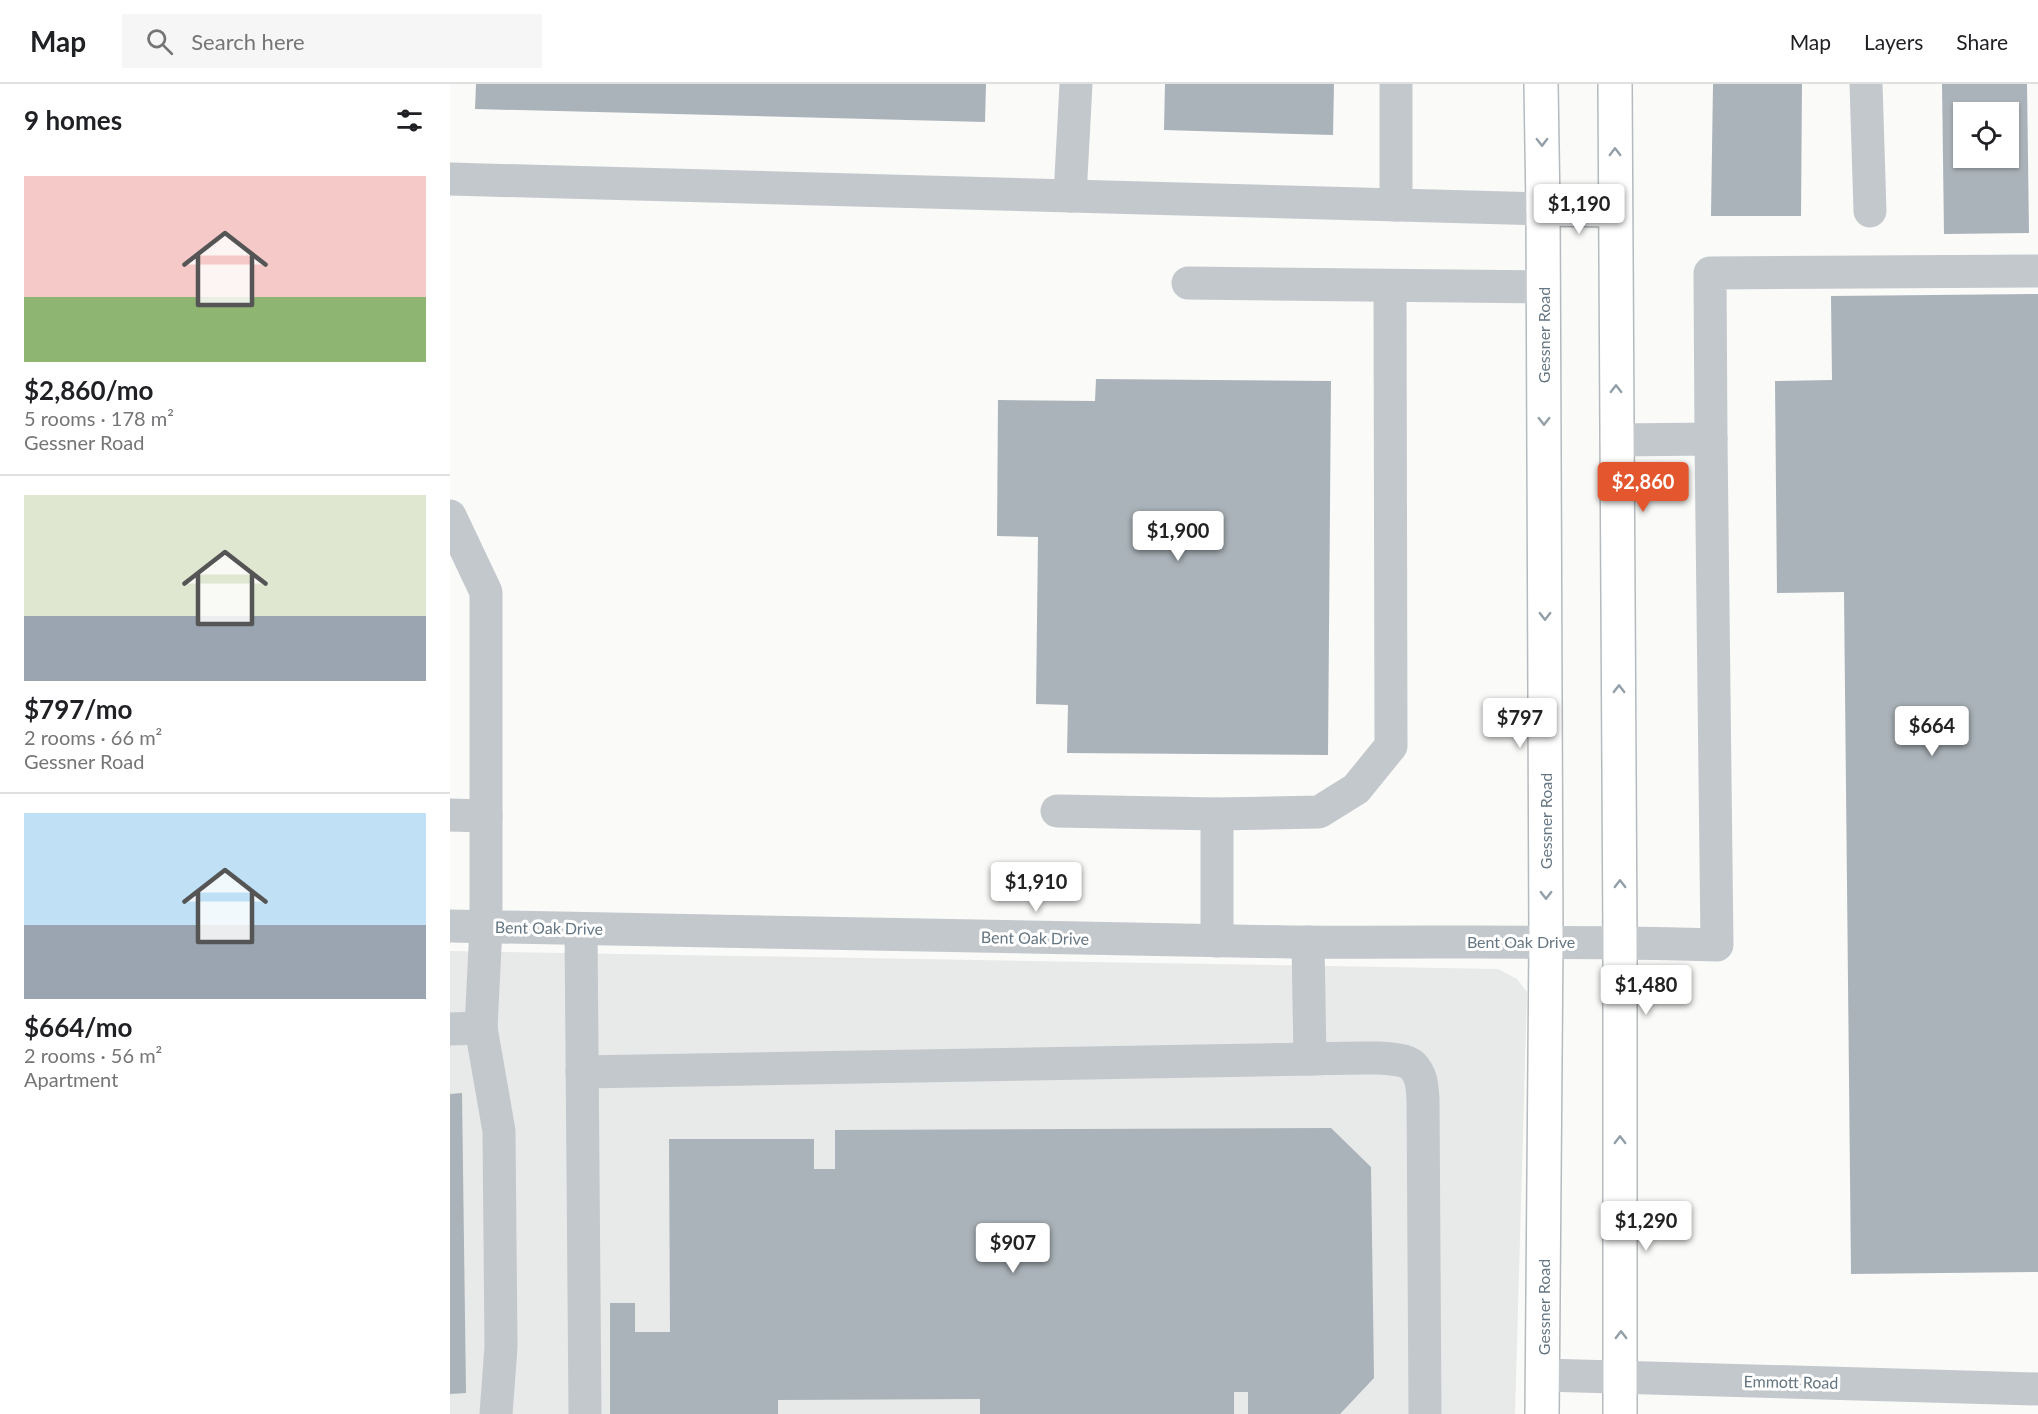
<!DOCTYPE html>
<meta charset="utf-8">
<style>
:root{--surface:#fff;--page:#f6f6f6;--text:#202124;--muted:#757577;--line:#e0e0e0;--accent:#e4572e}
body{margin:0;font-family:Lato,sans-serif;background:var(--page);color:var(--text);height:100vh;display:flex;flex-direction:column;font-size:22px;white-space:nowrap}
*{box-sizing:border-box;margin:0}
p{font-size:20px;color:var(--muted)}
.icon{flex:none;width:33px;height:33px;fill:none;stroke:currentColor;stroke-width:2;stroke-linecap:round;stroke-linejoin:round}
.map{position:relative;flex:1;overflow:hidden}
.details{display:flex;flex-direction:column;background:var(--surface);width:450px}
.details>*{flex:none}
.fabs{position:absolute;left:1503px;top:18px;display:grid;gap:12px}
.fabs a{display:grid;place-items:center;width:66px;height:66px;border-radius:0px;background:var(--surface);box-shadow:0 2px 4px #0004;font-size:30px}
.price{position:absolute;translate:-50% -51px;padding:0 14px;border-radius:6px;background:#fff;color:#222;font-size:20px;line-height:39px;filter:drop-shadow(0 2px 3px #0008)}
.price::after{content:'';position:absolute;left:50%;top:36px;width:18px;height:14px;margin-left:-9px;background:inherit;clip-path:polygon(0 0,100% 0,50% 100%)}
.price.active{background:var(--accent);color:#fff}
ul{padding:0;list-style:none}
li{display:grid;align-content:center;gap:12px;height:318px;padding:0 24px}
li+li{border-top:2px solid var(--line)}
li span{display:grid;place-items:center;height:186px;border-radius:0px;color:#555}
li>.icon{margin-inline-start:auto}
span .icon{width:108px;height:108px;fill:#fffc;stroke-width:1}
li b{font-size:26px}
h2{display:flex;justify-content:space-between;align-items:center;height:72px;padding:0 24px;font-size:26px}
header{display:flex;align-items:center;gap:36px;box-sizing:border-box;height:84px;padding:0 30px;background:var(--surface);border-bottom:2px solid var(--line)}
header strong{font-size:28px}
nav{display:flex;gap:33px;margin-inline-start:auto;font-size:21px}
.search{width:420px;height:54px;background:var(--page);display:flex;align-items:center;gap:15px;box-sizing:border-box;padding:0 21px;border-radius:0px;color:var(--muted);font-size:22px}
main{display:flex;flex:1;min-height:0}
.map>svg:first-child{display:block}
.built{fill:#e8e9e9}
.building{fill:#aab3b9;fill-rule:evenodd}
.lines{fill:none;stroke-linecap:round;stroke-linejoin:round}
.major-casing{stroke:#b5babe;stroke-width:36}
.minor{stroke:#c3c8cc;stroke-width:33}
.major{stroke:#fff;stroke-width:33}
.oneway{stroke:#939fa8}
.labels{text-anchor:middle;stroke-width:6;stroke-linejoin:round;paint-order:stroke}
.street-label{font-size:16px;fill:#657683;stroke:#fff}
</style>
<header>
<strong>Map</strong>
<div class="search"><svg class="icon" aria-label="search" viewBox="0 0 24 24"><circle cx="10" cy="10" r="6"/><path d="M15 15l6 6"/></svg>Search here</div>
<nav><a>Map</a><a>Layers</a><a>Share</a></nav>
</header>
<main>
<section class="details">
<h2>9 homes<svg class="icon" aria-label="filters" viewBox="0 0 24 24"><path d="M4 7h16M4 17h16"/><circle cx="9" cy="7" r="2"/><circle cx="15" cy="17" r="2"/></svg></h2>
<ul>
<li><span style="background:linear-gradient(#f6c9c9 65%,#8fb573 0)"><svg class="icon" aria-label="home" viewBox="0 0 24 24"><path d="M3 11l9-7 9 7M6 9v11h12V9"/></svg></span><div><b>$2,860/mo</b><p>5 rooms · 178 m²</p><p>Gessner Road</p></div></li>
<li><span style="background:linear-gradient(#dfe7d0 65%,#9aa5b1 0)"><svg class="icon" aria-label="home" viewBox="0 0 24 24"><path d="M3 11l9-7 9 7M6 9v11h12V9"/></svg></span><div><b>$797/mo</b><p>2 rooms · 66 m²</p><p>Gessner Road</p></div></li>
<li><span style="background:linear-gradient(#bfe0f5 60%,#9aa5b1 0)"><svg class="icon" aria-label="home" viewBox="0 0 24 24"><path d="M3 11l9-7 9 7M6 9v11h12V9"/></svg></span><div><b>$664/mo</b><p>2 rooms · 56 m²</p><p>Apartment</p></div></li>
</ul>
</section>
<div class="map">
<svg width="1588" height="1330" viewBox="0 0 1588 1330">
<rect width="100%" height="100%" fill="#fafaf8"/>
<!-- built -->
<path class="built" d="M 0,867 L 1048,885 L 1067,895 L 1077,908 L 1065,1330 L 0,1330 Z"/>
<!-- building -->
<g class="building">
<path d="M 26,0 L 536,0 L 535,38 L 25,25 Z"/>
<path d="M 715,0 L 884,0 L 883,51 L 714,46 Z"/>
<path d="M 1263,0 L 1352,0 L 1351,132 L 1261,132 Z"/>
<path d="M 1492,0 L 1577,0 L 1579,149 L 1494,150 ZM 1514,28 L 1558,28 L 1558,74 L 1514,74 Z"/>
<path d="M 1588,210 L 1588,1188 L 1401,1190 L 1394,508 L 1327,509 L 1325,297 L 1382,296 L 1381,212 Z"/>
<path d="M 646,295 L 881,297 L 878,671 L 617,669 L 618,621 L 586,620 L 588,453 L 547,452 L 548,316 L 645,317 Z"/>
<path d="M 12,1009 L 16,1309 L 0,1310 L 0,1010 Z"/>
<path d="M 881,1044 L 921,1083 L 924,1294 L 890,1330 L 798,1330 L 798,1308 L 784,1308 L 784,1330 L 530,1330 L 530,1315 L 328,1316 L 328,1330 L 160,1330 L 160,1219 L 185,1219 L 185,1248 L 220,1248 L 219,1055 L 364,1055 L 364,1085 L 385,1085 L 385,1046 Z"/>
</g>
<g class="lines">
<defs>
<g id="major">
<path d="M 1091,0 L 1093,125 L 1096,857 L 1092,1330"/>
<path d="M 1165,0 L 1170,858 L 1170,1330"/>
<path d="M 1093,125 L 1165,126"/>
</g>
</defs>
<!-- major casing -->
<use href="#major" class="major-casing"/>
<!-- minor -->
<g class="minor">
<path d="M 946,0 L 946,121"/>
<path d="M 1416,0 L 1420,127"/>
<path d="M 0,95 L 1093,125"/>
<path d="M 620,112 L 626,0"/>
<path d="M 738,199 L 1094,203"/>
<path d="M 1261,355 L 1260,189 L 1588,187"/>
<path d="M 0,432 L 36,508 L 36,843 L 31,944 L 0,945"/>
<path d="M 607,727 L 767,730 L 869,728 L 906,705 L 941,662 L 940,202"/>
<path d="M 0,731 L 36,732"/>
<path d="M 0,842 C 280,848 560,855 841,858 C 983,859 1125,856 1267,861 L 1261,355 L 1167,356"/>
<path d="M 131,845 L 135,1330"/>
<path d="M 767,857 L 767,730"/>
<path d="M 858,858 L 860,975 C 879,975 951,970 962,981 C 972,991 972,1002 973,1015 L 975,1330"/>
<path d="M 31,944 L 49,1047 L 51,1263 L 46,1330"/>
<path d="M 132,988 L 860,975"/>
<path d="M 1094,1291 L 1588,1305"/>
</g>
<!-- major -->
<use href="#major" class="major"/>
</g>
<!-- one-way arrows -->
<defs><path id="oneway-chevron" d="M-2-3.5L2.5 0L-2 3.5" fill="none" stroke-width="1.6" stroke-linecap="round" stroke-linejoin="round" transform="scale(1.5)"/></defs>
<g class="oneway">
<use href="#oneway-chevron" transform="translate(1092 58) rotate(89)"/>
<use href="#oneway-chevron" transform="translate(1165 68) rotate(-90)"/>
<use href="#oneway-chevron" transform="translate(1166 305) rotate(-90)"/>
<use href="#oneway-chevron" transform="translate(1094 337) rotate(90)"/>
<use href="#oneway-chevron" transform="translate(1095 532) rotate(90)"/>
<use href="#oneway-chevron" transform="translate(1169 605) rotate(-90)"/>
<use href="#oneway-chevron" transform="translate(1170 800) rotate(-90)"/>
<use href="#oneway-chevron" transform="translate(1096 811) rotate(90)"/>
<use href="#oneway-chevron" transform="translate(1170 1056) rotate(-90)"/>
<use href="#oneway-chevron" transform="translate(1171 1251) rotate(-90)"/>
</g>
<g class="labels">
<!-- street labels -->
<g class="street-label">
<text transform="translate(1094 251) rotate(-90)" y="6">Gessner Road</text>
<text transform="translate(1096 737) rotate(-90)" y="6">Gessner Road</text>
<text transform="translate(99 844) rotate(1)" y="6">Bent Oak Drive</text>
<text transform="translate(585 854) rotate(1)" y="6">Bent Oak Drive</text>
<text x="1071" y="864">Bent Oak Drive</text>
<text transform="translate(1094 1223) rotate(-90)" y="6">Gessner Road</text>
<text transform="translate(1341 1298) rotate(1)" y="6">Emmott Road</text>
</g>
</g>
</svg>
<div class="fabs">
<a><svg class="icon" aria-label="locate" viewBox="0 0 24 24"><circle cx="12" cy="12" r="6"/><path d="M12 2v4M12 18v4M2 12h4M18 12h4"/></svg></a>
</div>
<b class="price" style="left:1129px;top:151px">$1,190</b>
<b class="price active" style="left:1193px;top:429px">$2,860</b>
<b class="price" style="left:728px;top:478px">$1,900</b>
<b class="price" style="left:1070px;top:665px">$797</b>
<b class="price" style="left:1482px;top:673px">$664</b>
<b class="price" style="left:586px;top:829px">$1,910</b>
<b class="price" style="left:1196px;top:932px">$1,480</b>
<b class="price" style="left:1196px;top:1168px">$1,290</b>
<b class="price" style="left:563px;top:1190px">$907</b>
</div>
</main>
